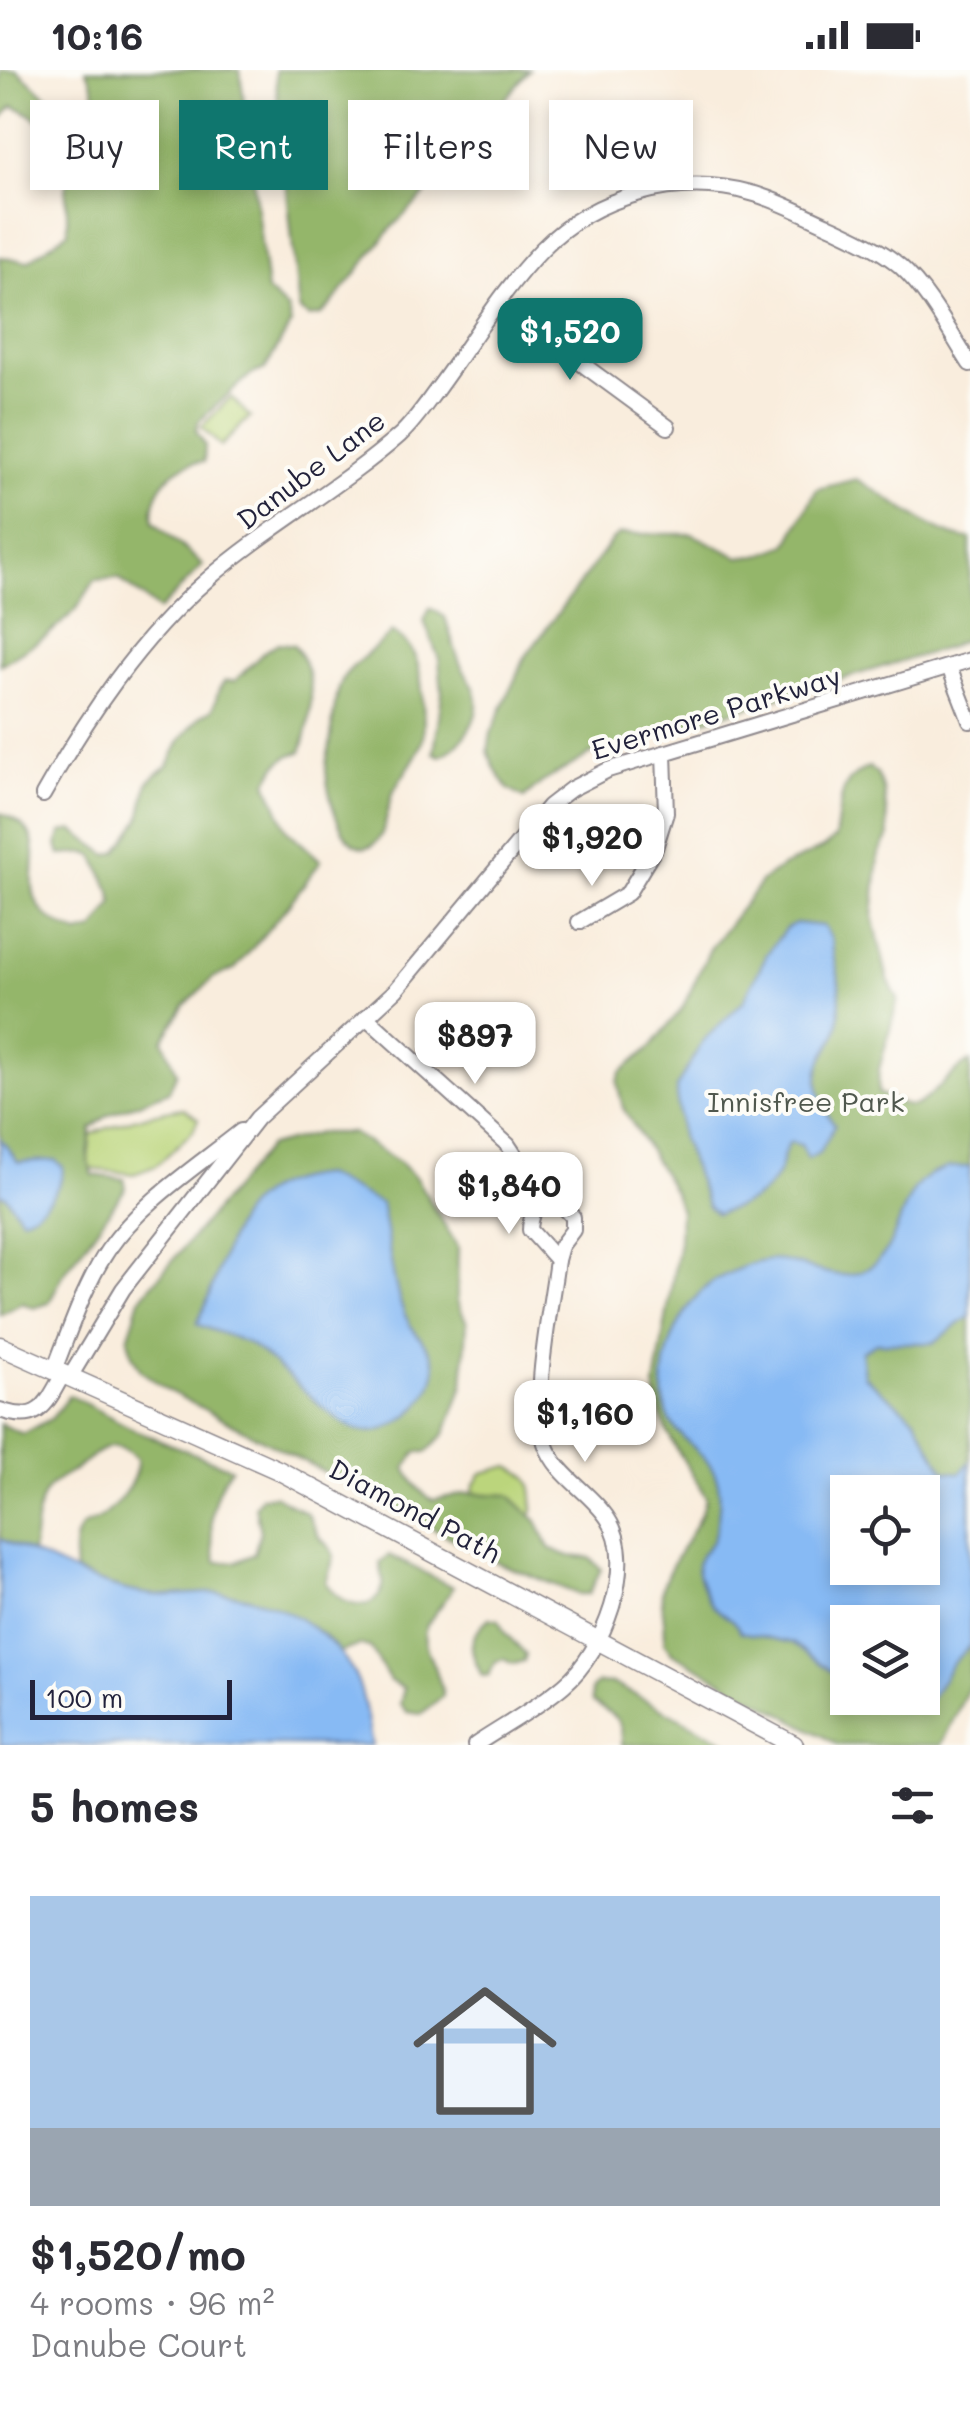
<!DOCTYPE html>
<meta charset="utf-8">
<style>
:root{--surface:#fff;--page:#f7f7f7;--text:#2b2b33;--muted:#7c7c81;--line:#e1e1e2;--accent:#0f766e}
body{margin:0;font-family:Mali,sans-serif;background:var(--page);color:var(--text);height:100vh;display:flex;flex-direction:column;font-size:38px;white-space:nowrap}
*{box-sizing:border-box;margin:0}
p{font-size:32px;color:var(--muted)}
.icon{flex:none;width:55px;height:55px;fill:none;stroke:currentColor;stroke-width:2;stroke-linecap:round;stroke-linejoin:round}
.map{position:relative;height:1675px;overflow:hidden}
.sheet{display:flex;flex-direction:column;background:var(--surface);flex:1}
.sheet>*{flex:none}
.banner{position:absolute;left:30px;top:30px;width:910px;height:90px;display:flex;gap:20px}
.buttons{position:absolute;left:830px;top:1405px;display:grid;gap:20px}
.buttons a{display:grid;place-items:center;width:110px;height:110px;border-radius:0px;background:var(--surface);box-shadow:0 5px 15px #0003;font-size:50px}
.scale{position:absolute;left:30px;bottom:25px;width:202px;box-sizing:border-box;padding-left:10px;border:5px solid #22223b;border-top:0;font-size:28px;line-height:35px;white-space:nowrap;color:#22223b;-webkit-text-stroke:8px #fdfcf7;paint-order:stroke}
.price{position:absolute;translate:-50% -85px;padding:0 22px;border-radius:20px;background:#fff;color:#222;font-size:32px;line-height:65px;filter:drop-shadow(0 2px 5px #0008)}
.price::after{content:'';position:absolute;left:50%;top:60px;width:30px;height:22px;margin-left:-15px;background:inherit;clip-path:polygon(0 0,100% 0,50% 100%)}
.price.selected{background:var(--accent);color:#fff}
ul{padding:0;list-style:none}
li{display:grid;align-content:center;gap:20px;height:530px;padding:0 30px}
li+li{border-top:2px solid var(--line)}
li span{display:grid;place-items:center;height:310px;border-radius:0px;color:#555}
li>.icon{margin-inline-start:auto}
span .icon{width:180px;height:180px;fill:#fffc;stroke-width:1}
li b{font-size:42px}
h2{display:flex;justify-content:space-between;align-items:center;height:120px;padding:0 30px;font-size:42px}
.tag{padding:0 35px;border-radius:0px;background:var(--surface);box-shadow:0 5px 15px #0003;font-size:35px;line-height:90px}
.tag.selected{background:var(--accent);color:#fff}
.status{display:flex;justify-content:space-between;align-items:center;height:70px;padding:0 50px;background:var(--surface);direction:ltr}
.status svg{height:28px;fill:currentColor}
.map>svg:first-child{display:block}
.green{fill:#bbd57b;stroke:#6e7c5b;stroke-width:2.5}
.forest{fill:#94b66b;stroke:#5b6c53;stroke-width:2.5;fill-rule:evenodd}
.water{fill:#87baf4;stroke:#546e98;stroke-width:2.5;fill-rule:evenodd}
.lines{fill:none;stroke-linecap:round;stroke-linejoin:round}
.minor-casing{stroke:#8e888c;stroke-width:18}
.tertiary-casing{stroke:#8e888c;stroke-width:21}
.minor{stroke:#fff;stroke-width:14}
.tertiary{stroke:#fff;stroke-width:18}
.labels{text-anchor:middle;stroke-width:8;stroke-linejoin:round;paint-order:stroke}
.street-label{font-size:28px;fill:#22223b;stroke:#fdfcf7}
.park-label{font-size:28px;fill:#50584e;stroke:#fdfcf7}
</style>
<div class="status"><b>10:16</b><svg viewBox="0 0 49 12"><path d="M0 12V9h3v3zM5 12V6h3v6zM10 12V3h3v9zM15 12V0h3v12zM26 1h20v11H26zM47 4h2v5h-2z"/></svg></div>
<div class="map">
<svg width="970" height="1675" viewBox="0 0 970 1675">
<rect width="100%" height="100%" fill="#fdfcf7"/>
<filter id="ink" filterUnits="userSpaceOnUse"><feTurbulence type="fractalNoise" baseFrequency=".01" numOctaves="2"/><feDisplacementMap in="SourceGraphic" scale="20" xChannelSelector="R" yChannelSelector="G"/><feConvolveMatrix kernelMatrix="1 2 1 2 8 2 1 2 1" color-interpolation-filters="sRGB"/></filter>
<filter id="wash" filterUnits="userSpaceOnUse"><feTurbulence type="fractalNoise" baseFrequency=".0048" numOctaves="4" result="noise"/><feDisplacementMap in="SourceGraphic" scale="40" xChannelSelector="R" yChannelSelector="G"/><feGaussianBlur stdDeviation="2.25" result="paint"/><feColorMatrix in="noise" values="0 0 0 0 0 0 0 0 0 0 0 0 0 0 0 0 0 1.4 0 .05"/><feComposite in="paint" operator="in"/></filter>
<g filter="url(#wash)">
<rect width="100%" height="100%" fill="#f9eddd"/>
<!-- green -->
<g class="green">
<path d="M 231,327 L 250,347 L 221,376 L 201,357 Z"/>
<path d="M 184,1038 L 198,1049 L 193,1061 L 156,1096 L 134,1104 L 89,1099 L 0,1140 L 0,1108 C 57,1079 120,1046 184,1038 Z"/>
<path d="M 509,1396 C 533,1405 534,1418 533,1442 L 519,1453 L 472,1427 L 474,1416 L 482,1403 Z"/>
</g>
<!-- forest -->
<g class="forest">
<path d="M 0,0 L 17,0 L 95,69 C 98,45 99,22 86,0 L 240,0 L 267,221 L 288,240 L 291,254 L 265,299 L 250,305 L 199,351 L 196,361 L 205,375 L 204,392 C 174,390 148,424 154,452 L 203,495 L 159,540 L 118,508 L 95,510 L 76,540 L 48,565 L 0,595 L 0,187 L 28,191 L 68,162 L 66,122 L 70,83 C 53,62 39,46 13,36 L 0,50 Z"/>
<path d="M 275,0 L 529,0 L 432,118 L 394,155 L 331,235 L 321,245 L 309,247 L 299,240 Z"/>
<path d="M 856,409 C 889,426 935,467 970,469 L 970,567 L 949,577 L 591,684 L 541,713 L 524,728 L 508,719 L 494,697 L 488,681 L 491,663 L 524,589 L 612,470 L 620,464 L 692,464 L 739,487 L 758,486 L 787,475 L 817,419 Z"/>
<path d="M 430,538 L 445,547 C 450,562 454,578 460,593 C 464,603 472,611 475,621 C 484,647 462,675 441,686 L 434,683 L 442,624 L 439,589 L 424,551 Z"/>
<path d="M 392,562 C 420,579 421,603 423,634 C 424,646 425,660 422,672 C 416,691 400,707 392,725 C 386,739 387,774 367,777 C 339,781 326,718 326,697 C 326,689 329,683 330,675 C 333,654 334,627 343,608 C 348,598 381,574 392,562 Z"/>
<path d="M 278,573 L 294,575 C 318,605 313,647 301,682 C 282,686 276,695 267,712 L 287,760 L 321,791 L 290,833 L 235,899 L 214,907 L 184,936 L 163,970 L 177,1002 L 169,1021 L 108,1045 L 91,1059 L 88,1090 L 93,1105 L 124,1109 L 126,1118 L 63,1205 L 49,1233 L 34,1238 L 22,1233 L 0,1245 L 0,743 C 63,766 13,809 44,843 C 52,853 68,858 78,864 L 94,860 L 113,834 L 111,822 L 94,786 L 87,783 L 60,785 L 57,775 L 62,762 L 73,760 L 108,785 L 117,782 L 140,749 L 148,712 L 168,695 L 181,669 L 201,646 L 213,639 L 219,619 L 225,611 L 235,611 L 264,582 Z"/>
<path d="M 869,697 L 877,704 L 884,721 L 889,766 L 879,784 L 873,846 L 888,910 L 898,929 L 879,1000 L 878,1023 C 888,1027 899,1035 910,1036 C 925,1037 952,999 970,992 L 970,1615 L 941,1675 L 839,1675 L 672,1583 L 664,1572 C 668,1551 658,1534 663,1516 C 673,1484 699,1460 706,1428 C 686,1390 657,1359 655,1315 L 679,1171 L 680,1141 L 674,1122 L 623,1038 L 617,1012 L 621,1002 L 650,978 L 683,937 L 710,879 L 762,811 L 782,797 L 823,778 L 835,768 C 842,735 835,712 869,697 ZM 848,1422 L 922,1422 L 922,1498 L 848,1498 ZM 848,1552 L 922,1552 L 922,1628 L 848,1628 Z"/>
<path d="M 319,1063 L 352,1063 L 400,1093 L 416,1108 L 458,1177 L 457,1231 L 467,1253 L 463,1316 L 445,1364 L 427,1382 L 417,1382 L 406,1398 C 413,1413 419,1422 433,1430 L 466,1423 L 509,1425 L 537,1451 L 549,1478 L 569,1486 L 590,1488 L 601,1499 L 589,1524 L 578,1524 L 501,1494 L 167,1320 L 141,1301 L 132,1285 L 128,1269 L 140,1229 L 269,1076 Z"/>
<path d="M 69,1325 L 137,1361 L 231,1398 C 209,1428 208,1458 216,1492 L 236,1492 L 254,1484 L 260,1462 L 255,1436 L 261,1427 L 274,1425 L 308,1444 L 319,1467 L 330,1478 L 334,1487 L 326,1512 C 337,1535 374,1548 383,1516 C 385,1508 380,1501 380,1492 L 389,1485 L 453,1517 C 446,1532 433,1543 426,1557 C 418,1575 442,1604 443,1626 L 421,1644 L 407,1642 L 400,1634 L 404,1618 L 390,1611 L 370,1577 L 361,1575 L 339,1582 C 319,1552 249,1522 213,1523 C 200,1523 187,1527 174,1527 C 139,1526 107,1516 75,1502 C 74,1489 72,1473 79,1461 C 84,1452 91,1454 99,1449 C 116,1438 139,1409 137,1389 C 109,1360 91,1390 70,1403 C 57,1410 48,1415 42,1429 C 35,1445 35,1466 32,1483 L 0,1469 L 0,1354 L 23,1364 L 52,1348 Z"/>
<path d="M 489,1548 L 499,1550 L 504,1562 L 526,1584 L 524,1591 L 513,1594 L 503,1589 L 495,1593 L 489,1605 L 482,1606 C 469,1579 466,1569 489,1548 Z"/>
<path d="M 598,1613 L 614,1614 L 732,1675 L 622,1675 C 624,1649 613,1644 592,1632 L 591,1620 Z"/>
</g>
<!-- water -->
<g class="water">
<path d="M 796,853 L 823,856 C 837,874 830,876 835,892 C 841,910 841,942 837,961 C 833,974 823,984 820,996 C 814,1016 822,1039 835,1055 L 820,1082 L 808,1089 L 801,1075 L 790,1072 C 782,1082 784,1091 778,1103 C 766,1128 741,1136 717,1144 L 708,1137 L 681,1066 L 676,1018 L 703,971 L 743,932 L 767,884 L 786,858 Z"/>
<path d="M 0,1068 L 18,1092 L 55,1090 L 63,1097 C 63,1118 41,1144 21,1148 L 6,1126 L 0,1124 Z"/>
<path d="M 949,1097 L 970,1097 L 970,1246 L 933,1273 L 876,1273 L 861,1282 L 864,1306 L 915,1348 L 944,1401 L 960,1403 L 970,1392 L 970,1575 L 951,1595 L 932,1627 L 919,1638 L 900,1640 L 868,1628 L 922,1628 L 922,1552 L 848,1552 L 847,1613 L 793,1573 L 741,1562 C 733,1548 726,1547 714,1537 C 708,1531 697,1505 697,1496 C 697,1484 708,1480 712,1471 C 719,1453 723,1422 715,1404 C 707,1384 682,1371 671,1352 C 647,1310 679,1227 721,1207 C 733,1201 750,1193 764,1191 C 797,1185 834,1218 867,1199 C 902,1180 896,1128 928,1106 C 934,1102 943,1100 949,1097 ZM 848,1422 L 922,1422 L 922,1498 L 848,1498 Z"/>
<path d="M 324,1105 L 381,1134 C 389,1169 392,1223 409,1253 C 418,1268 434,1280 435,1298 C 436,1329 392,1368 361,1361 C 331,1354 279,1291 247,1273 C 233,1266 212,1261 197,1254 C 233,1181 222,1113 324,1105 Z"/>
<path d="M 0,1469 C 45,1487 87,1513 135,1522 C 168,1529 188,1522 219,1523 C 273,1526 339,1562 359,1615 C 366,1634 368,1656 372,1675 L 0,1675 Z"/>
</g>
</g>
<g filter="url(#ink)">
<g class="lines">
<defs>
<g id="minor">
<path d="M 499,233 L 668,357"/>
<path d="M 949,597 L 970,651"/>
<path d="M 43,725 C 87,647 139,569 207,510 C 268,457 340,418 400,365 C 415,351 426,334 438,318 C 472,272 502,220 542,179 C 595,125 679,103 751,123 C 778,130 803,144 828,155 C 853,167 879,178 900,196 C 929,222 949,261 970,294"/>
<path d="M 579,852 L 628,823 L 655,778 L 666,743 L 664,683"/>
<path d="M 366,947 L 508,1075 L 539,1122 L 563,1136 L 573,1147 L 573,1160 L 561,1176 L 557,1190 C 551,1237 531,1330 545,1373 C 556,1406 590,1421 608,1449 C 638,1494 603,1583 564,1615 C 537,1638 505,1655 475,1675"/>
<path d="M 539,1122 C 537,1136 530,1146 530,1160 L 557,1190"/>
<path d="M 54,1300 C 70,1260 84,1216 108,1180 C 141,1132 196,1097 241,1061"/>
<path d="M 70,1307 L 123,1219 L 257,1048 L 396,920 L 549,736 L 571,719 L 608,700 L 970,590"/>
<path d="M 0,1340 C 39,1354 46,1335 63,1304"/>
</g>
<path id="tertiary" d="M 0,1276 L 278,1400 L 794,1675"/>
</defs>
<!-- minor casing -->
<use href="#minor" class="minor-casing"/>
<!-- tertiary casing -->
<use href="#tertiary" class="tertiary-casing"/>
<!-- minor -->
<use href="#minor" class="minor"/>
<!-- tertiary -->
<use href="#tertiary" class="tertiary"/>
</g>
</g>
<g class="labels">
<!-- street labels -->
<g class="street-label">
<text transform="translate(311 400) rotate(-37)" y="10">Danube Lane</text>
<text transform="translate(716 643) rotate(-17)" y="10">Evermore Parkway</text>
<text transform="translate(415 1441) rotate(28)" y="10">Diamond Path</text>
</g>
<!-- park labels -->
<g class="park-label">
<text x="806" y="1042">Innisfree Park</text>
</g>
</g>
</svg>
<div class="buttons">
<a><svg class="icon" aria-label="locate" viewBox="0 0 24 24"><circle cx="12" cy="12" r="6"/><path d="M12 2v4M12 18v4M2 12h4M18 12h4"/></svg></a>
<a><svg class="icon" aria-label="layers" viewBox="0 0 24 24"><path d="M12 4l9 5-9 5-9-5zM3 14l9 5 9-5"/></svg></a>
</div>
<div class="scale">100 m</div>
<b class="price selected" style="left:570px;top:313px">$1,520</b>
<b class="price" style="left:592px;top:819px">$1,920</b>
<b class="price" style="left:475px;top:1017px">$897</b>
<b class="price" style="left:509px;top:1167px">$1,840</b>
<b class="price" style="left:585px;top:1395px">$1,160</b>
<div class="banner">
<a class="tag">Buy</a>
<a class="tag selected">Rent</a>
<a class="tag">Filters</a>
<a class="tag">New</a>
</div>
</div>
<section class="sheet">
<h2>5 homes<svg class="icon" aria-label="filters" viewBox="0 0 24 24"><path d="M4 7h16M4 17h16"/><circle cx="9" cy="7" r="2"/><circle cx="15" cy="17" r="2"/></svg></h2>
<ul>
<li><span style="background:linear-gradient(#a9c7e8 75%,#9aa5b1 0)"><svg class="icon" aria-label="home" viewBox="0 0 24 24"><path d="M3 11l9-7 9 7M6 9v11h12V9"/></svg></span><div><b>$1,520/mo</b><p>4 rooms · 96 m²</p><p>Danube Court</p></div></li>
</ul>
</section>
